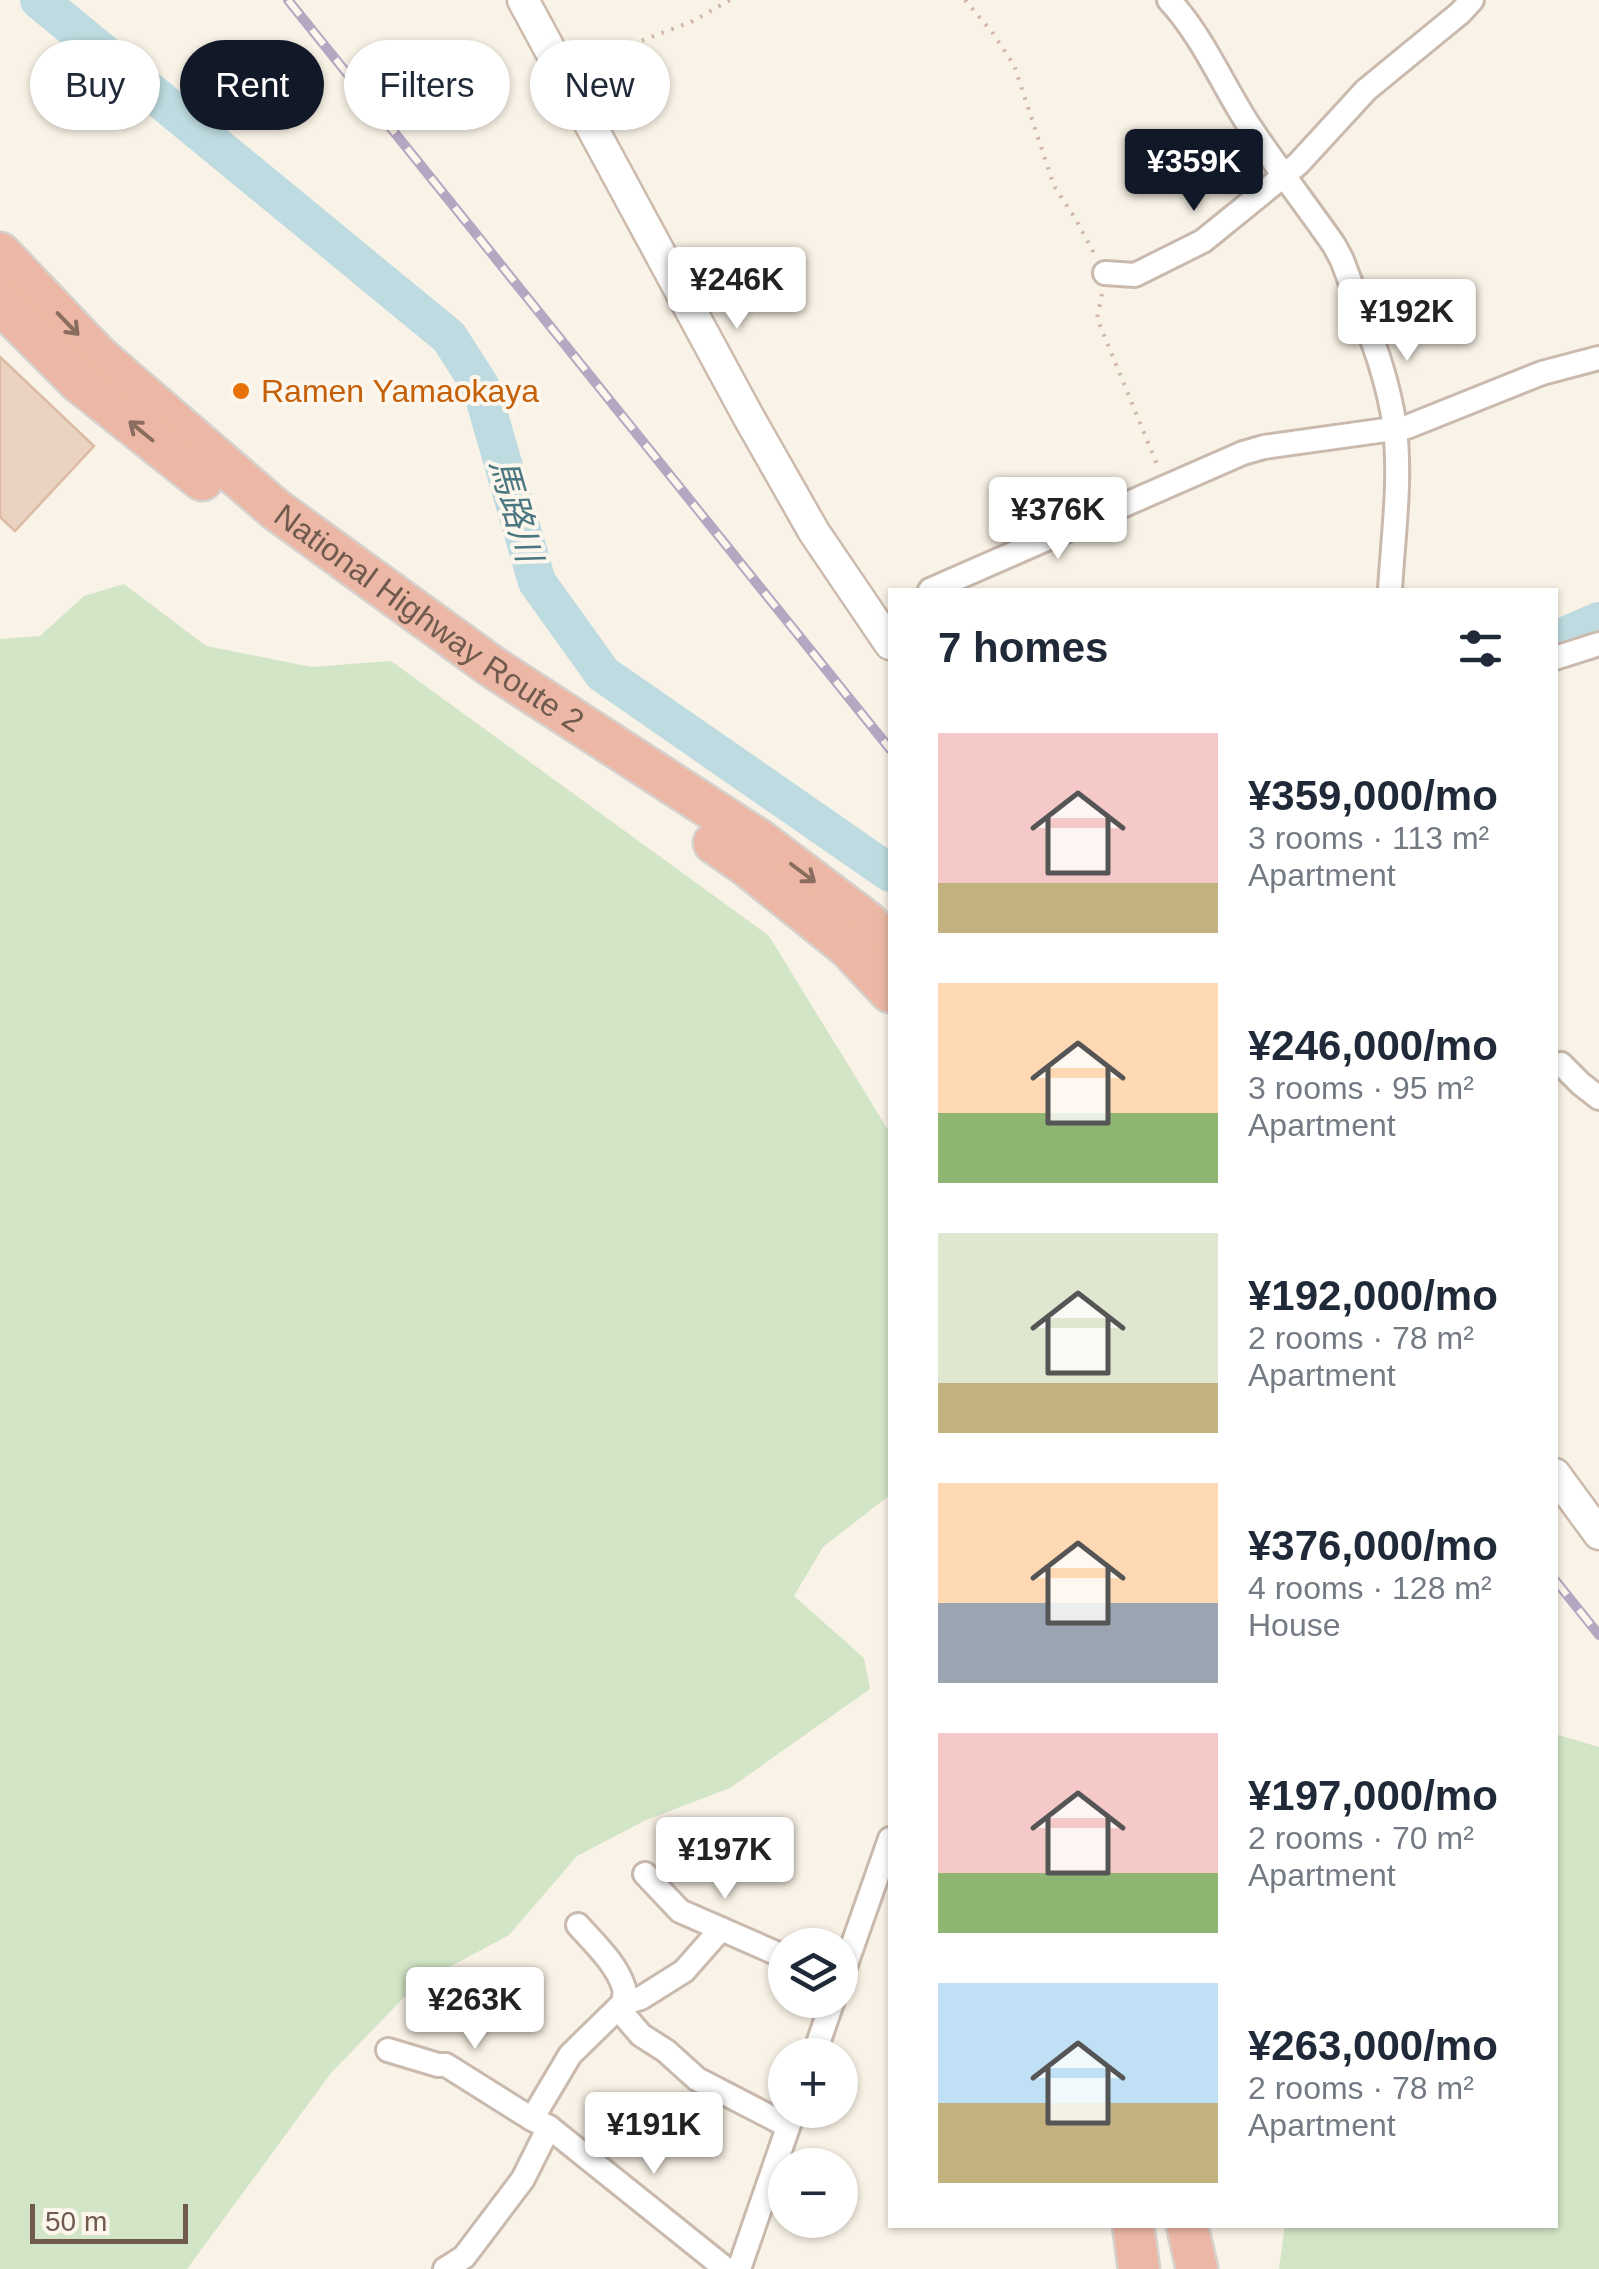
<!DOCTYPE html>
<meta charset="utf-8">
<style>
:root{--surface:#fff;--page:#f2f2f3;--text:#1f2937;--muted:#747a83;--accent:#111827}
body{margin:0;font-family:Helvetica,"Noto Sans JP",sans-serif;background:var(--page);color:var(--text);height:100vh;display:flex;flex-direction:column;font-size:38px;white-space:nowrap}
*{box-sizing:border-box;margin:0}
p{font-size:32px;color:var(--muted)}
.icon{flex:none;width:55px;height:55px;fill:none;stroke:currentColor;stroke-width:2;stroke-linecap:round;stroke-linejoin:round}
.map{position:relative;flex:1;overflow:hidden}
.side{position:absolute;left:888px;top:588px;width:670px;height:1640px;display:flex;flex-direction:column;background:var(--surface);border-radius:0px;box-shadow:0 2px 8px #0004}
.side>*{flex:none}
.hud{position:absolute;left:30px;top:40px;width:708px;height:90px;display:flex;gap:20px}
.buttons{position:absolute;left:768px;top:1928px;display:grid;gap:20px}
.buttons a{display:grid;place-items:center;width:90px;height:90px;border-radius:50%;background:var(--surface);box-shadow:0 2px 8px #0004;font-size:50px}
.scale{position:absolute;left:30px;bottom:25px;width:158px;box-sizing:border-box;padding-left:10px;border:5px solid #705a4e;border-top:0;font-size:28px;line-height:35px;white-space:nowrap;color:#705a4e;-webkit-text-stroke:8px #fdf6ec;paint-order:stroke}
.price{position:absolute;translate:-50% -85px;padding:0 22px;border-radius:10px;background:#fff;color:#222;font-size:32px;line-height:65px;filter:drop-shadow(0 2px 5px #0008)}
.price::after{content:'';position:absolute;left:50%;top:60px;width:30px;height:22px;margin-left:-15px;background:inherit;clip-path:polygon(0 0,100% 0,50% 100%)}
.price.on{background:var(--accent);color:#fff}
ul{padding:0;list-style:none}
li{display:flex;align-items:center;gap:30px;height:250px;padding:0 50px}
li span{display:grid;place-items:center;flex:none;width:280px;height:200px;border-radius:0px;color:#555}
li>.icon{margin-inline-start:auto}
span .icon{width:120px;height:120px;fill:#fffc;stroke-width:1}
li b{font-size:42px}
h2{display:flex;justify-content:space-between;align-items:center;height:120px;padding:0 50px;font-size:42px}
.pill{padding:0 35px;border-radius:45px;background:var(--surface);box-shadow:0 2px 8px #0004;font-size:35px;line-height:90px}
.pill.on{background:var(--accent);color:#fff}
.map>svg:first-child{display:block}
.green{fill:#d3e5c7}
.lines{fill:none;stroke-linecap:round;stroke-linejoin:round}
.river{stroke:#bddbe0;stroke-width:38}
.building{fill:#ebd3c1;stroke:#dcbaa4;stroke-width:2.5}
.street-casing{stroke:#cabaae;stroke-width:28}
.secondary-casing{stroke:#ccbbac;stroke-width:35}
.highway-casing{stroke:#d7d1cd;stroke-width:45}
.path{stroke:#d0b6a5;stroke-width:4;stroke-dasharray:2.5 8;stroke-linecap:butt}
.street{stroke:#fff;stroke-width:22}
.secondary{stroke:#fff;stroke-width:30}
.highway{stroke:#ecb8a5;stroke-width:40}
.rail-casing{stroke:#b5a6c2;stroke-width:10}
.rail{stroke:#fdf6ec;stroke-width:6;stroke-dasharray:19;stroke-linecap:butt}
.oneway{stroke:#896d5f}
.food-dot{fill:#e8710a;stroke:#fdf6ec;stroke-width:4}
.labels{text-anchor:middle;stroke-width:8;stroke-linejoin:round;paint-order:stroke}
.food-label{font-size:32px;fill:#c56008;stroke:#fdf6ec;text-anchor:start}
.street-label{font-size:32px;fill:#705a4e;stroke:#fdf6ec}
.water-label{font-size:35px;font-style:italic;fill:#4b7780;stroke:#fdf6ec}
</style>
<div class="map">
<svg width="1599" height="2269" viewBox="0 0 1599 2269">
<rect width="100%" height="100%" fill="#f9f2e6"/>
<!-- green -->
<g class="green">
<path d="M 124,584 L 206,646 L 311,667 L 391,661 L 769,936 L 890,1133 L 890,1495 L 823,1547 L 794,1596 L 864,1658 L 870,1689 L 730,1788 L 646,1820 L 577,1856 L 509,1935 L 416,1985 L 331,2073 L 187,2269 L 0,2269 L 0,639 L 40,636 L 84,596 Z"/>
<path d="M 1555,1734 L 1599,1747 L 1599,2269 L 1279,2269 L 1285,2225 L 1555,2225 Z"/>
</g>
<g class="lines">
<!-- river -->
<g class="river">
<path d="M 39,0 L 449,337 L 481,387 L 537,582 L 603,674 L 890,873"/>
<path d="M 1555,640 L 1599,621"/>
</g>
</g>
<!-- building -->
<path class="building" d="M 0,357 L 94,446 L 15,531 L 0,517 Z"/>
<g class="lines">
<defs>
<g id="street">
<path d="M 1169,0 C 1203,37 1221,82 1248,124 C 1275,165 1306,205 1334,245 L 1342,260 C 1362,314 1388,371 1395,429 C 1401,482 1393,537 1390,590"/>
<path d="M 1105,273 L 1135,275 L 1203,241 L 1298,164 L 1366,90 L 1460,13 L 1472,0"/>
<path d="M 930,590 L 1243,453 L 1264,447 L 1407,427 L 1542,373 L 1599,358"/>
<path d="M 1555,658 L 1599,644"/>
<path d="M 1555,1066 L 1561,1064 L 1581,1084 L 1599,1098"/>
<path d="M 645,1874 L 680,1911 L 785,1957"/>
<path d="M 578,1925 C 594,1943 617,1964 624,1988 C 626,1996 622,2004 622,2013 L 641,2035 L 666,2051 L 697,2079 L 788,2126"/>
<path d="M 840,1981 L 890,1839"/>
<path d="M 388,2050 L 438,2065 L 446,2065 L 532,2119"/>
<path d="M 814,2055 L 833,2000"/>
<path d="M 549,2127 L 726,2269"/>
<path d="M 445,2269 L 464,2257 L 523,2179 L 549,2127 L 532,2119 L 570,2055 L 622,2004 L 641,1998 L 684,1971 L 721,1929"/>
<path d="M 739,2269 L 794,2110"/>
</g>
<g id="secondary">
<path d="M 523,0 L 748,416 L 814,532 L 890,644"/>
<path d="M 1555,1474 L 1599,1534"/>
</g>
<g id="highway">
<path id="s1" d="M 0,253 L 98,356 L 275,509 L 494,668 L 759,840 L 866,921 L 890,946"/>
<path d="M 0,303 L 79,382 L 202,480"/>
<path d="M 714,843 L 746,865 L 849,948 L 890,992"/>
<path d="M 1133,2225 L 1139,2269"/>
<path d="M 1187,2225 L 1197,2269"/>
</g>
</defs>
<!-- street casing -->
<use href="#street" class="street-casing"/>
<!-- secondary casing -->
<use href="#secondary" class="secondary-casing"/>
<!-- highway casing -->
<use href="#highway" class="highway-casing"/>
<!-- path -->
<g class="path">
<path d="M 965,0 L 992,32 L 1014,65 L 1054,186 L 1075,218 L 1096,257"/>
<path d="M 583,63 L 693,21 L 730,0"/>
<path d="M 1102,294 L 1097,318 L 1158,467"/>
</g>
<!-- street -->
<use href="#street" class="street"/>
<!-- secondary -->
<use href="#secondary" class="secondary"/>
<!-- highway -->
<use href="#highway" class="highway"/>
<defs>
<g id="rail">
<path d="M 288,0 L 890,749"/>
<path d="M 1555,1580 L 1599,1635"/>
</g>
</defs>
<!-- rail casing -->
<use href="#rail" class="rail-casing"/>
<!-- rail -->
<use href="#rail" class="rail"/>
</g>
<!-- one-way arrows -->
<defs><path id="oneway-shaft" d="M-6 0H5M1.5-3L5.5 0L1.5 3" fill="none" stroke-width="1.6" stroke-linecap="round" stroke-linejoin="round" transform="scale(2.5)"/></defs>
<g class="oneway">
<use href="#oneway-shaft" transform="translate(68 324) rotate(46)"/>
<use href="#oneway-shaft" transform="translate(141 431) rotate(-141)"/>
<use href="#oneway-shaft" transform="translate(803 873) rotate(37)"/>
</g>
<!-- markers -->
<circle class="food-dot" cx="241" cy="391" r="10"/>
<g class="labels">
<!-- food labels -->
<g class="food-label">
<text x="261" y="402">Ramen Yamaokaya</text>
</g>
<!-- street labels -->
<g class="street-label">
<text dy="11" stroke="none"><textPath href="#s1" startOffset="565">National Highway Route 2</textPath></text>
</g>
<!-- water labels -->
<g class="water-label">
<text transform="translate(516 510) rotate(74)" y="12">馬路川</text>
</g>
</g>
</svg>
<div class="buttons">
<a><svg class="icon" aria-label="layers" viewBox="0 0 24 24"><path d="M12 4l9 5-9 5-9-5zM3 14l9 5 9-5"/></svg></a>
<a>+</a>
<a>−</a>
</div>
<div class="scale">50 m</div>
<b class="price on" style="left:1194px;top:214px">¥359K</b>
<b class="price" style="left:737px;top:332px">¥246K</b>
<b class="price" style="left:1407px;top:364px">¥192K</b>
<b class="price" style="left:1058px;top:562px">¥376K</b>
<b class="price" style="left:725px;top:1902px">¥197K</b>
<b class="price" style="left:475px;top:2052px">¥263K</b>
<b class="price" style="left:654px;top:2177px">¥191K</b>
<div class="hud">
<a class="pill">Buy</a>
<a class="pill on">Rent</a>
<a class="pill">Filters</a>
<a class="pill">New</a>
</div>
<section class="side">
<h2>7 homes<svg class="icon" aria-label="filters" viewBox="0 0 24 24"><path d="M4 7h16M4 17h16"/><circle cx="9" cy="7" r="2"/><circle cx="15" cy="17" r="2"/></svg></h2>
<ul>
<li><span style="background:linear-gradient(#f6c9c9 75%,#c2b280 0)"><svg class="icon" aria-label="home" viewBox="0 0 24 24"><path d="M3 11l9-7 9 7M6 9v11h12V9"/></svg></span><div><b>¥359,000/mo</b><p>3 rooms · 113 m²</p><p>Apartment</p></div></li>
<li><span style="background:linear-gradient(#ffd9b3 65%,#8fb573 0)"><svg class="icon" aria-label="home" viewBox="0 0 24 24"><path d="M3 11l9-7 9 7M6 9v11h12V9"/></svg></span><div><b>¥246,000/mo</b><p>3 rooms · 95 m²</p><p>Apartment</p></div></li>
<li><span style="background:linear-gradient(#dfe7d0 75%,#c2b280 0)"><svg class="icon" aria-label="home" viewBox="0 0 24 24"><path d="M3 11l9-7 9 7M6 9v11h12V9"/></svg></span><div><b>¥192,000/mo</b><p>2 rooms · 78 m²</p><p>Apartment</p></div></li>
<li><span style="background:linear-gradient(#ffd9b3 60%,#9aa5b1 0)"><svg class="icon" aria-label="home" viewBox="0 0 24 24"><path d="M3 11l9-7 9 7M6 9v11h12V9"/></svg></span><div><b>¥376,000/mo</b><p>4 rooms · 128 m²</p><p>House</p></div></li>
<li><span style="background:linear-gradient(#f6c9c9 70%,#8fb573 0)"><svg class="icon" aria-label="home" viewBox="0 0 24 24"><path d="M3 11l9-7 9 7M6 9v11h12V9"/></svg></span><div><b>¥197,000/mo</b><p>2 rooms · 70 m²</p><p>Apartment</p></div></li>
<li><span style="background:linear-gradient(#bfe0f5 60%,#c2b280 0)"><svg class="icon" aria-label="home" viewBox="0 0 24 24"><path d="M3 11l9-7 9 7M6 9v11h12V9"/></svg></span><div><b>¥263,000/mo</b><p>2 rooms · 78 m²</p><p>Apartment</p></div></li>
</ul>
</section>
</div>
